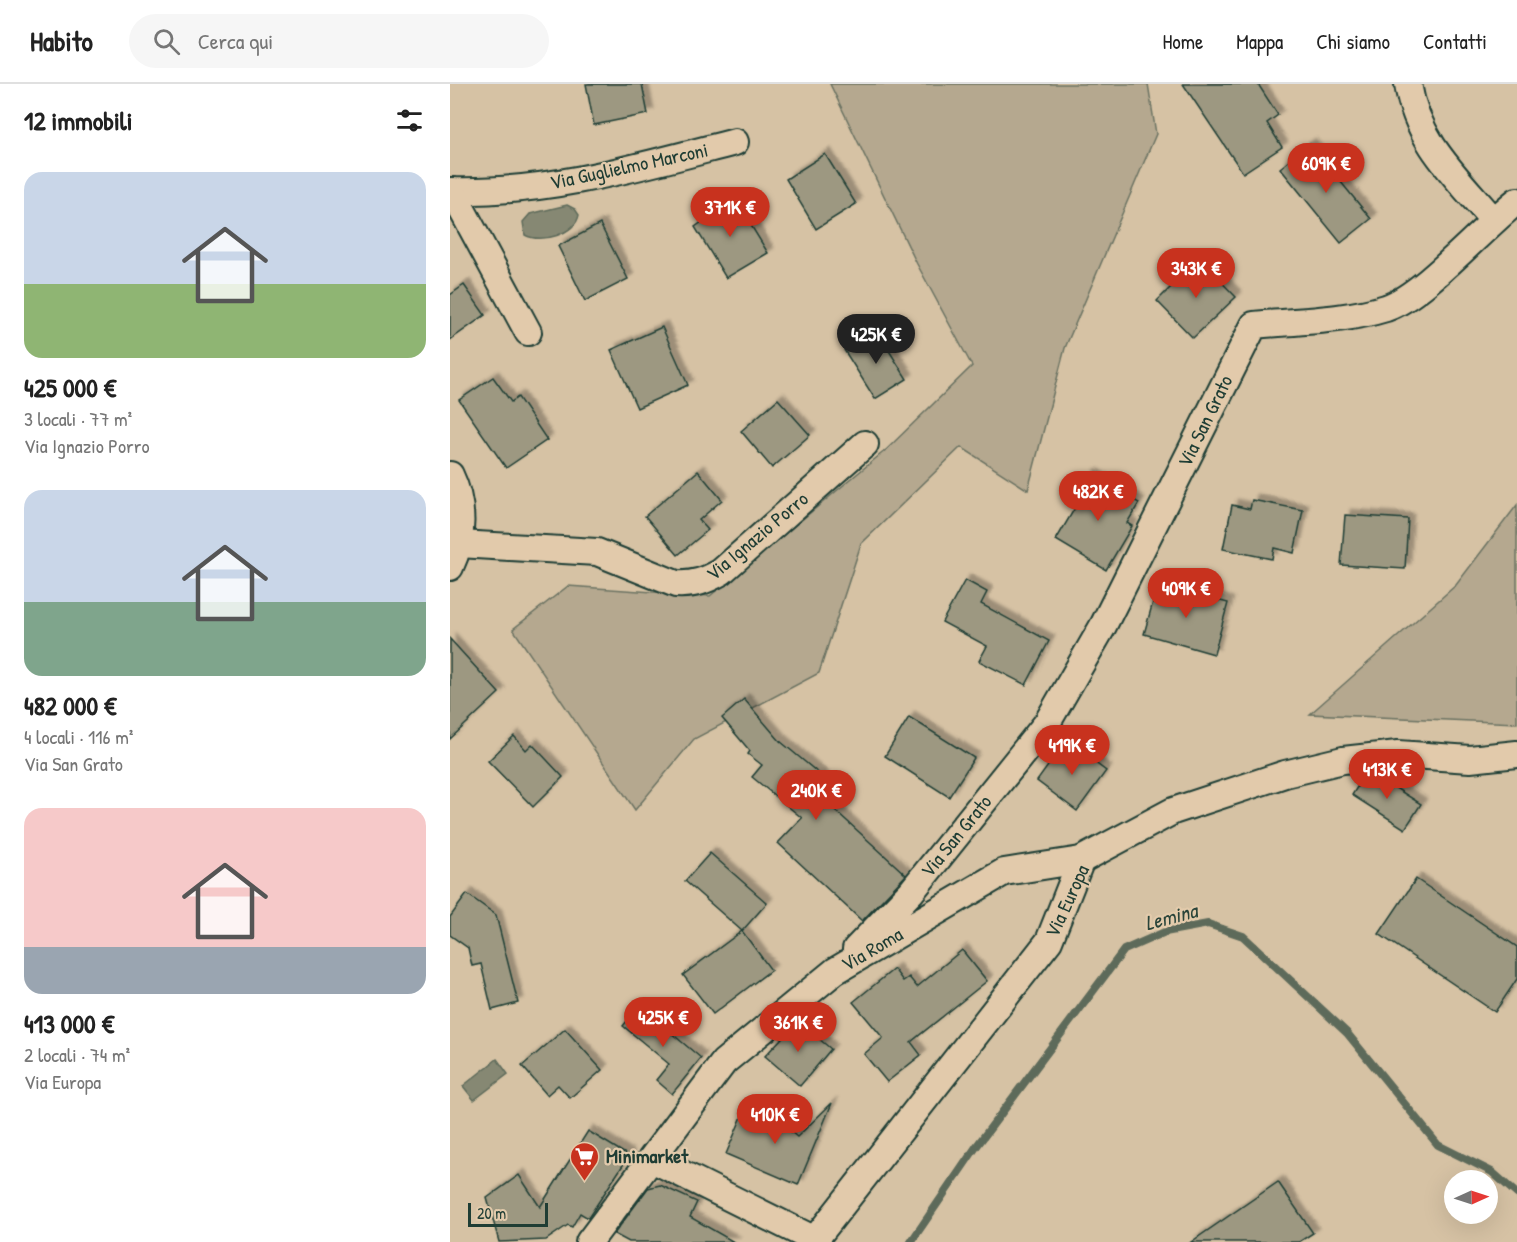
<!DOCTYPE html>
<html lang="it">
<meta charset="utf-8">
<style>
:root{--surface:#fff;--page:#f6f6f6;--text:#222;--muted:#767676;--line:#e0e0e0;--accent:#c8321e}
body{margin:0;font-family:"Patrick Hand",sans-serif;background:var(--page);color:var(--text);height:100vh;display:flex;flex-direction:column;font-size:22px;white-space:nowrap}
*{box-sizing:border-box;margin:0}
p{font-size:20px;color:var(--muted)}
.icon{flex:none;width:33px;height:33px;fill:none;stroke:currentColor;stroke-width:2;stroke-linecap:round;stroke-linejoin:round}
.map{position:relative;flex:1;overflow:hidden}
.panel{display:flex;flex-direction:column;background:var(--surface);width:450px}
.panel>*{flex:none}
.needle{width:39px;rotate:87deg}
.fabs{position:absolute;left:994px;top:1086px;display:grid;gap:12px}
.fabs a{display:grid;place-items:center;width:54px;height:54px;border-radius:50%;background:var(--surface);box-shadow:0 6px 24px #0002;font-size:30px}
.scale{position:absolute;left:18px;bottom:15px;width:80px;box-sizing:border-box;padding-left:6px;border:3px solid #1f3d34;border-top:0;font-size:16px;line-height:21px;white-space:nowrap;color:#1f3d34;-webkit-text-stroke:4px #e2caab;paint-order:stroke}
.price{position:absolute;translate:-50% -51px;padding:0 14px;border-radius:21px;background:var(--accent);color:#fff;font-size:20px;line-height:39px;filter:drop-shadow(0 2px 3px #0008)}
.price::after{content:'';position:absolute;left:50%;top:36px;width:18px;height:14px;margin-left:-9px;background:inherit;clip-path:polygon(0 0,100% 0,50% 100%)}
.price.current{background:#222;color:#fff}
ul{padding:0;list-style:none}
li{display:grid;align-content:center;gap:12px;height:318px;padding:0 24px}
li span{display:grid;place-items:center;height:186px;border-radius:18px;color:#555}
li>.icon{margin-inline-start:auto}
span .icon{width:108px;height:108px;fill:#fffc;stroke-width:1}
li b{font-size:26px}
h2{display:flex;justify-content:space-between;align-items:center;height:72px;padding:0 24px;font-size:26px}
header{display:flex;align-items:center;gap:36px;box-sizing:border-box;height:84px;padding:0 30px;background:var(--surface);border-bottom:2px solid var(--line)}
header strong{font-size:28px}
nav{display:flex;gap:33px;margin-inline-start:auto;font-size:21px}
.search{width:420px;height:54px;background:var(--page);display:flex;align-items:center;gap:15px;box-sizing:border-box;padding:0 21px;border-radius:33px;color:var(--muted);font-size:22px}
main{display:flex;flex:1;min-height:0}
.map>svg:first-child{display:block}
.green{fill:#b5a88f;stroke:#6a7262;stroke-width:1.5}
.water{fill:#868873;stroke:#5d6a5a;stroke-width:1.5}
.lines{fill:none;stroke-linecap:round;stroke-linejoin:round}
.stream{stroke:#5d6a5a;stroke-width:8}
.building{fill:#9d9881;stroke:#1f3d34;stroke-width:1.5;filter:url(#shadow)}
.minor-casing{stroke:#1f3d34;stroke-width:30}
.minor{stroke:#e2caab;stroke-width:26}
.labels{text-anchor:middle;stroke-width:4.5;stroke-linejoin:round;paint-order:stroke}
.street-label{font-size:20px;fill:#1f3d34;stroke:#e2caab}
.poi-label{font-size:20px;font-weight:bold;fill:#1f3d34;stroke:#e2caab;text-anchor:start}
.water-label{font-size:21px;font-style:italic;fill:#29443a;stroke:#e2caab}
</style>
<header>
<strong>Habito</strong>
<div class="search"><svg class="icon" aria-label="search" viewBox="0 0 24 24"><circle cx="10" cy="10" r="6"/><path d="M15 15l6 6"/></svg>Cerca qui</div>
<nav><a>Home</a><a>Mappa</a><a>Chi siamo</a><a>Contatti</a></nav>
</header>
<main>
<section class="panel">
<h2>12 immobili<svg class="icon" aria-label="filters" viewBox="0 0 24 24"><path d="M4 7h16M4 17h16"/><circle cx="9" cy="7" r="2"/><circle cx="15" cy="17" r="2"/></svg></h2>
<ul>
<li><span style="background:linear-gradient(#c9d6e8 60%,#8fb573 0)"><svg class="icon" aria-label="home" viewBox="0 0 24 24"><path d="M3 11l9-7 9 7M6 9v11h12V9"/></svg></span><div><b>425 000 €</b><p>3 locali · 77 m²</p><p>Via Ignazio Porro</p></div></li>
<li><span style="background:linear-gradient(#c9d6e8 60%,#7fa58c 0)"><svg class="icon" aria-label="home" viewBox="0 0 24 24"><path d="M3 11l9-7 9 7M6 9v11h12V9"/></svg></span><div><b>482 000 €</b><p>4 locali · 116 m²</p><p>Via San Grato</p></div></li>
<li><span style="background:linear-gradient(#f6c9c9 75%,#9aa5b1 0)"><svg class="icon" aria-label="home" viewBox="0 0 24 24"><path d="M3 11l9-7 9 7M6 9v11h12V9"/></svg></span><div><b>413 000 €</b><p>2 locali · 74 m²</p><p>Via Europa</p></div></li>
</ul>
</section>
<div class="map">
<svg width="1067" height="1158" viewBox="0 0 1067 1158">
<defs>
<filter id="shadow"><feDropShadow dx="5.5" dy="-5.5" stdDeviation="1.5" flood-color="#0004"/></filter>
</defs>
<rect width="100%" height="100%" fill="#d6c2a4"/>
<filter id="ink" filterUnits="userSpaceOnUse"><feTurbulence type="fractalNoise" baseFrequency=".0167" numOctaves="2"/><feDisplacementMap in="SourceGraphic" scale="12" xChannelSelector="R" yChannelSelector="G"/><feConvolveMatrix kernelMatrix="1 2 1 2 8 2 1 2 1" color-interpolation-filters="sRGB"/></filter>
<g filter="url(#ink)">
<!-- green -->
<g class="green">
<path d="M 380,0 L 698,0 L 706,50 L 615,264 L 578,406 L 511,363 L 411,460 L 369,589 L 244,655 L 185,726 L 63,545 L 118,502 L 260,512 L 437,365 L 522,282 L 467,180 Z"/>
<path d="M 1067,421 L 1067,639 L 860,630 L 1006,501 Z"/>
</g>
<!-- water -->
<g class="water">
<path d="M 117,121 L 125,125 L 129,131 C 126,150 91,160 75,151 L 73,138 L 80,130 Z"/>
<path d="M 47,975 L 58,990 L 24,1016 L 13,1002 Z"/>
</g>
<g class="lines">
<!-- stream -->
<path class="stream" d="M 461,1158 L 526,1063 L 674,866 L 715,848 L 758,840 L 793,852 L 897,949 L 988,1061 L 1042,1088 L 1067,1110"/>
</g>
<!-- building -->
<g class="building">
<path d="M 136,0 L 192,0 L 198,30 L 144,41 Z"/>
<path d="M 733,0 L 808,0 L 828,31 L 817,39 L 832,63 L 793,89 Z"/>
<path d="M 860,60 L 921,135 L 891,159 L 830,84 Z"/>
<path d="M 375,70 L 406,120 L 366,145 L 336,95 Z"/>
<path d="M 274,115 L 277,122 L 286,117 L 318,169 L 276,194 L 245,143 L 256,135 L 251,128 Z"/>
<path d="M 150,140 L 178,195 L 135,217 L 108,162 Z"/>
<path d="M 749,175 L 786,213 L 743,254 L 707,217 Z"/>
<path d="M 14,201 L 35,231 L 0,256 L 0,211 Z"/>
<path d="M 212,243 L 238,301 L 187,324 L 161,266 Z"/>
<path d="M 426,246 L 457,295 L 425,315 L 394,266 Z"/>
<path d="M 43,293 L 61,318 L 68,313 L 97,356 L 56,384 L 9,316 Z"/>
<path d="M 328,315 L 360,351 L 322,384 L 291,347 Z"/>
<path d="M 248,387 L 272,416 L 249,436 L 258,446 L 228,471 L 195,432 Z"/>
<path d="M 641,390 L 689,419 L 677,439 L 682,442 L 656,486 L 606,456 L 629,417 L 626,415 Z"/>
<path d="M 802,416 L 853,426 L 844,469 L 824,464 L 822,475 L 773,465 L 782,421 L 800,425 Z"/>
<path d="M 895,431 L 958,435 L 955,485 L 891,481 Z"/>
<path d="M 515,496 L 537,508 L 531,520 L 599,557 L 576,601 L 529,577 L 537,562 L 492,538 Z"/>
<path d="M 708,500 L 778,519 L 764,570 L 694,550 Z"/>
<path d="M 0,555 L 49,609 L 0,655 Z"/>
<path d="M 294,615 L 330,657 L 373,693 L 362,705 L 456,791 L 412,837 L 328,759 L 352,734 L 302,693 L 312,681 L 298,670 L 300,667 L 272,634 Z"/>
<path d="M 459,633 L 524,674 L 499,713 L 435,672 Z"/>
<path d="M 64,652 L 76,666 L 82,660 L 113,693 L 83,723 L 38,677 Z"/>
<path d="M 616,657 L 656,687 L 627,727 L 587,697 Z"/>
<path d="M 920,688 L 971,720 L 955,745 L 902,711 L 916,689 Z"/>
<path d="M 260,769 L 317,819 L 292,847 L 235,797 Z"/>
<path d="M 966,795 L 1067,863 L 1067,895 L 1045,928 L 929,850 Z"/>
<path d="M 17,810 L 46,831 L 68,919 L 42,926 L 31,880 L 22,882 L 18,864 L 0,851 L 0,833 Z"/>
<path d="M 292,847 L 321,886 L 263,930 L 233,891 Z"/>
<path d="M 512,866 L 537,897 L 461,958 L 471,971 L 437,998 L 414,970 L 433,954 L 403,918 L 444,885 L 453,897 L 459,893 L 467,903 Z"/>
<path d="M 189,922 L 251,974 L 222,1010 L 206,996 L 219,980 L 173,942 Z"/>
<path d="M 348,937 L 381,965 L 350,1002 L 315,972 Z"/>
<path d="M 115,945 L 152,986 L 120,1014 L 108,1001 L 97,1011 L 72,982 Z"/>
<path d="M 382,1019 L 348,1101 L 276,1070 L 296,1023 L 326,1035 L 347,1053 Z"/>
<path d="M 138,1047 L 179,1072 L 138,1134 L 130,1129 L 122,1143 L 118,1141 L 96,1156 L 49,1158 L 37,1114 L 69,1091 L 90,1123 Z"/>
<path d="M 828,1098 L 863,1149 L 849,1158 L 741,1158 Z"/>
<path d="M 210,1101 L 247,1118 L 240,1133 L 284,1158 L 179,1158 L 164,1150 L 198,1104 Z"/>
</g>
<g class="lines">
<defs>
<g id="minor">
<path d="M 958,0 C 967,58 1006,92 1043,136"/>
<path d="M 0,107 C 98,110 192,82 285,58"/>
<path d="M 2,107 L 78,248"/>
<path d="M 0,391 C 14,420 14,454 0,483"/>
<path d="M 9,460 L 147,468 L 226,500 C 244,501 255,497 271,488 L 415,360"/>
<path d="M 406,865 L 461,808 L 597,639 L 653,542 L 804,241 C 848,237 894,237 936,224 C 974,211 1032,144 1067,117"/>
<path d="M 202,1075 L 365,1156"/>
<path d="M 139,1158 L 274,978 L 385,887 L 554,788 L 631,776 L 723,727 L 835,690 L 893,676 L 948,670 L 1020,675 L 1067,670"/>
<path d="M 363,1158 L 599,857 L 631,776"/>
</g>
</defs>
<!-- minor casing -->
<use href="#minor" class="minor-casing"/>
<!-- minor -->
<use href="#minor" class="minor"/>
</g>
</g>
<!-- icons -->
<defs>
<symbol id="supermarket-pin" viewBox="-11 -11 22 30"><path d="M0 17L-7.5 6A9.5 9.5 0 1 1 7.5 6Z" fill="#c8321e" stroke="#e2caab"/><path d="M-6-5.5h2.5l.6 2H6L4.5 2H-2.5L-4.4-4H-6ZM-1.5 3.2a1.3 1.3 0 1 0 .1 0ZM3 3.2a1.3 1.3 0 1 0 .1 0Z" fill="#fff"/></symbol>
</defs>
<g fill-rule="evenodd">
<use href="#supermarket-pin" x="118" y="1056" width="33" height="45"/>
</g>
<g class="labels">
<!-- street labels -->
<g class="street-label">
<text transform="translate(179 82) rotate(-12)" y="7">Via Guglielmo Marconi</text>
<text transform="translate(755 337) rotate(-64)" y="7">Via San Grato</text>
<text transform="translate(307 452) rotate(-40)" y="7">Via Ignazio Porro</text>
<text transform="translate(506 752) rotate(-51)" y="7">Via San Grato</text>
<text transform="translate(617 817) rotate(-65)" y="7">Via Europa</text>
<text transform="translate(422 865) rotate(-30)" y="7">Via Roma</text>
</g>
<!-- poi labels -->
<g class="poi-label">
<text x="156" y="1079">Minimarket</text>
</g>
<!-- water labels -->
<g class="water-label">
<text transform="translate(721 833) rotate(-15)" y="7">Lemina</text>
</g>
</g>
</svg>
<div class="fabs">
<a><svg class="needle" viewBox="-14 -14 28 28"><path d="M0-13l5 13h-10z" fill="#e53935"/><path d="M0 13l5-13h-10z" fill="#767676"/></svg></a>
</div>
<div class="scale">20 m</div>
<b class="price" style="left:876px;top:110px">609K €</b>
<b class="price" style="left:280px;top:154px">371K €</b>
<b class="price" style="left:746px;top:215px">343K €</b>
<b class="price current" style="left:426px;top:281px">425K €</b>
<b class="price" style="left:648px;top:438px">482K €</b>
<b class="price" style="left:736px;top:535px">409K €</b>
<b class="price" style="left:622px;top:692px">419K €</b>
<b class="price" style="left:937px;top:716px">413K €</b>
<b class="price" style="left:366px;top:737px">240K €</b>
<b class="price" style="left:213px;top:964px">425K €</b>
<b class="price" style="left:348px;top:969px">361K €</b>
<b class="price" style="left:325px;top:1061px">410K €</b>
</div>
</main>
